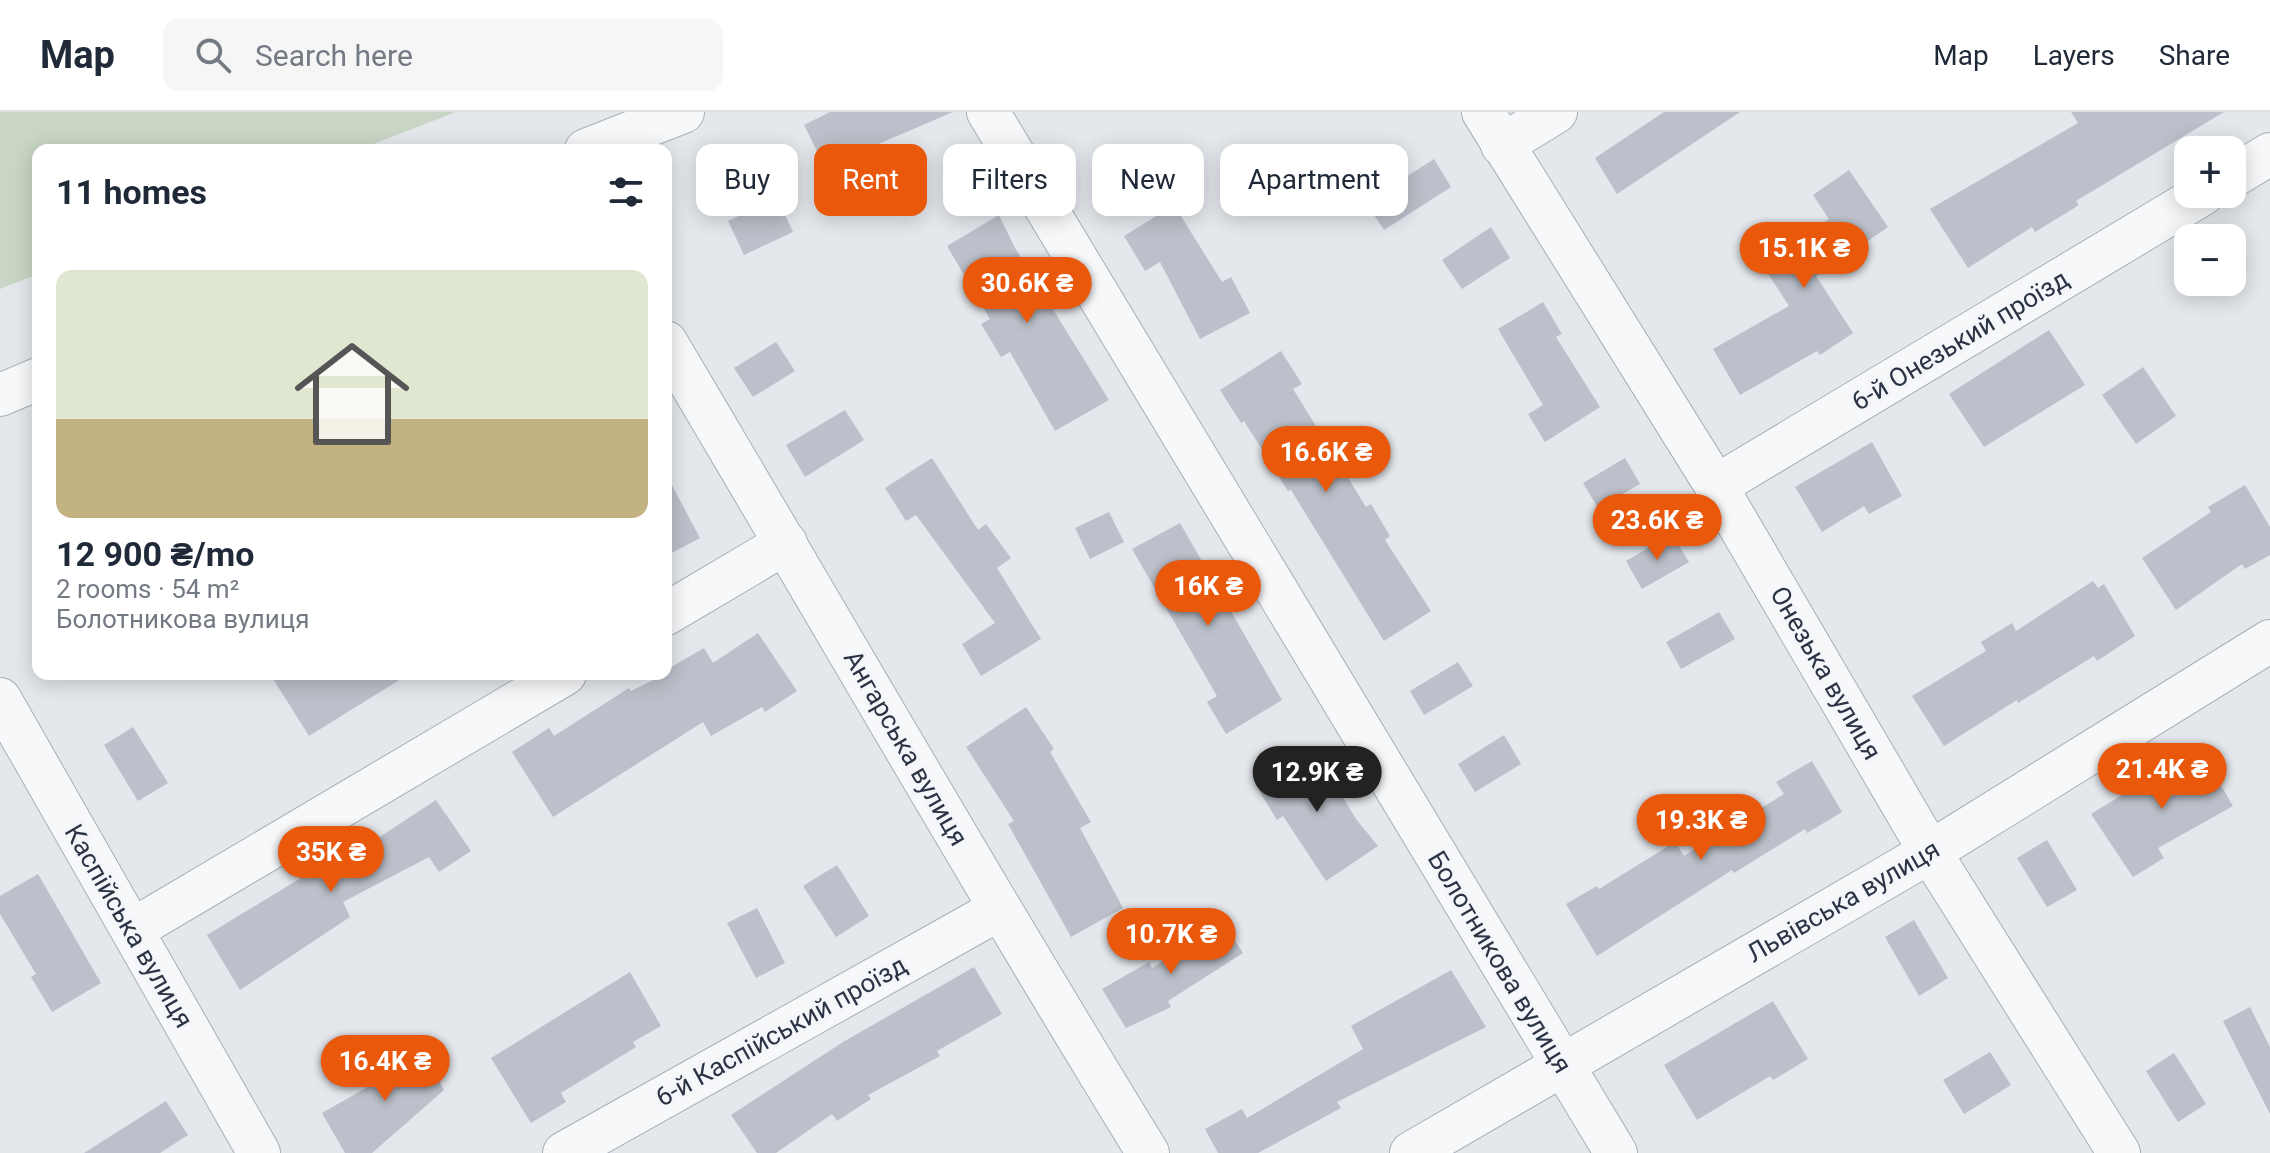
<!DOCTYPE html>
<meta charset="utf-8">
<style>
:root{--surface:#fff;--page:#f6f6f7;--text:#1f2937;--muted:#747a83;--line:#e0e1e3;--accent:#ea580c}
body{margin:0;font-family:Roboto,sans-serif;background:var(--page);color:var(--text);height:100vh;display:flex;flex-direction:column;font-size:30px;white-space:nowrap}
*{box-sizing:border-box;margin:0}
p{font-size:26px;color:var(--muted)}
.icon{flex:none;width:44px;height:44px;fill:none;stroke:currentColor;stroke-width:2;stroke-linecap:round;stroke-linejoin:round}
.map{position:relative;flex:1;overflow:hidden}
.side{position:absolute;left:32px;top:32px;width:640px;height:536px;display:flex;flex-direction:column;background:var(--surface);border-radius:16px;box-shadow:0 4px 20px #0003}
.side>*{flex:none}
.hud{position:absolute;left:696px;top:32px;width:760px;height:72px;display:flex;gap:16px}
.controls{position:absolute;left:2174px;top:24px;display:grid;gap:16px}
.controls a{display:grid;place-items:center;width:72px;height:72px;border-radius:16px;background:var(--surface);box-shadow:0 4px 20px #0003;font-size:40px}
.price{position:absolute;translate:-50% -68px;padding:0 18px;border-radius:28px;background:var(--accent);color:#fff;font-size:26px;line-height:52px;filter:drop-shadow(0 2px 4px #0008)}
.price::after{content:'';position:absolute;left:50%;top:48px;width:24px;height:18px;margin-left:-12px;background:inherit;clip-path:polygon(0 0,100% 0,50% 100%)}
.price.on{background:#222;color:#fff}
ul{padding:0;list-style:none}
li{display:grid;align-content:center;gap:16px;height:424px;padding:0 24px}
li+li{border-top:2px solid var(--line)}
li span{display:grid;place-items:center;height:248px;border-radius:16px;color:#555}
li>.icon{margin-inline-start:auto}
span .icon{width:144px;height:144px;fill:#fffc;stroke-width:1}
li b{font-size:34px}
h2{display:flex;justify-content:space-between;align-items:center;height:96px;padding:0 24px;font-size:34px}
.pill{padding:0 28px;border-radius:16px;background:var(--surface);box-shadow:0 4px 20px #0003;font-size:28px;line-height:72px}
.pill.on{background:var(--accent);color:#fff}
header{display:flex;align-items:center;gap:48px;box-sizing:border-box;height:112px;padding:0 40px;background:var(--surface);border-bottom:2px solid var(--line)}
header strong{font-size:38px}
nav{display:flex;gap:44px;margin-inline-start:auto;font-size:28px}
.search{width:560px;height:72px;background:var(--page);display:flex;align-items:center;gap:20px;box-sizing:border-box;padding:0 28px;border-radius:16px;color:var(--muted);font-size:30px}
.map>svg:first-child{display:block}
.green{fill:#c9d6c5}
.building{fill:#bbc0ca}
.lines{fill:none;stroke-linecap:round;stroke-linejoin:round}
.street-casing{stroke:#a9aeb7;stroke-width:44}
.street{stroke:#f7f8fa;stroke-width:42}
.labels{text-anchor:middle;stroke-width:7;stroke-linejoin:round;paint-order:stroke}
.street-label{font-size:26px;fill:#2b3445;stroke:#f4f6f9}
</style>
<header>
<strong>Map</strong>
<div class="search"><svg class="icon" aria-label="search" viewBox="0 0 24 24"><circle cx="10" cy="10" r="6"/><path d="M15 15l6 6"/></svg>Search here</div>
<nav><a>Map</a><a>Layers</a><a>Share</a></nav>
</header>
<div class="map">
<svg width="2270" height="1041" viewBox="0 0 2270 1041">
<rect width="100%" height="100%" fill="#e4e7ec"/>
<!-- green -->
<path class="green" d="M 0,0 L 456,0 L 358,38 L 38,38 L 38,162 L 0,177 Z"/>
<!-- building -->
<g class="building">
<path d="M 830,0 L 953,0 L 855,42 L 857,45 L 827,59 L 804,13 Z"/>
<path d="M 1664,0 L 1740,0 L 1617,82 L 1595,46 Z"/>
<path d="M 2071,0 L 2224,0 L 2076,89 L 2079,93 L 2035,120 L 2032,115 L 1968,156 L 1930,97 L 2078,11 Z"/>
<path d="M 1434,47 L 1451,75 L 1384,118 L 1366,91 Z"/>
<path d="M 1849,58 L 1888,115 L 1816,164 L 1853,221 L 1820,243 L 1817,239 L 1740,283 L 1713,237 L 1789,194 L 1761,151 L 1829,107 L 1813,83 Z"/>
<path d="M 777,86 L 793,120 L 744,143 L 728,109 Z"/>
<path d="M 1174,93 L 1222,170 L 1231,165 L 1250,201 L 1200,227 L 1160,150 L 1145,159 L 1124,124 Z"/>
<path d="M 999,103 L 1015,136 L 1109,288 L 1055,319 L 1010,240 L 1001,245 L 981,212 L 990,207 L 947,134 Z"/>
<path d="M 1491,115 L 1510,146 L 1462,177 L 1442,148 Z"/>
<path d="M 1543,190 L 1562,222 L 1556,225 L 1600,295 L 1545,330 L 1528,302 L 1543,293 L 1498,217 Z"/>
<path d="M 2049,218 L 2085,273 L 1984,335 L 1949,282 Z"/>
<path d="M 776,230 L 795,259 L 753,285 L 734,256 Z"/>
<path d="M 1281,239 L 1302,272 L 1293,277 L 1366,395 L 1371,392 L 1390,424 L 1385,428 L 1431,499 L 1384,529 L 1291,378 L 1288,379 L 1244,309 L 1241,311 L 1220,278 Z"/>
<path d="M 2143,255 L 2176,304 L 2136,332 L 2102,283 Z"/>
<path d="M 845,298 L 864,328 L 805,365 L 786,333 Z"/>
<path d="M 1872,330 L 1902,384 L 1869,402 L 1864,394 L 1822,420 L 1795,375 Z"/>
<path d="M 932,346 L 978,418 L 986,412 L 1011,446 L 997,456 L 1041,527 L 981,564 L 962,532 L 995,511 L 916,403 L 906,409 L 885,376 Z"/>
<path d="M 1625,346 L 1640,372 L 1598,396 L 1583,371 Z"/>
<path d="M 666,362 L 700,426 L 666,444 Z"/>
<path d="M 2245,373 L 2270,415 L 2270,443 L 2245,457 L 2242,452 L 2176,498 L 2142,446 L 2211,400 L 2208,395 Z"/>
<path d="M 1109,400 L 1124,430 L 1090,447 L 1075,416 Z"/>
<path d="M 1180,411 L 1282,588 L 1226,622 L 1207,590 L 1217,584 L 1132,437 Z"/>
<path d="M 1672,422 L 1689,450 L 1642,477 L 1626,449 Z"/>
<path d="M 2093,469 L 2098,476 L 2104,472 L 2135,524 L 2097,549 L 2094,544 L 2018,591 L 2017,588 L 1944,634 L 1912,584 L 1986,539 L 1981,530 L 2012,511 L 2016,519 Z"/>
<path d="M 1719,500 L 1735,527 L 1681,557 L 1666,530 Z"/>
<path d="M 758,521 L 797,579 L 765,600 L 762,595 L 711,624 L 703,610 L 553,705 L 512,640 L 549,616 L 554,624 L 629,576 L 631,579 L 666,562 L 666,558 L 704,536 L 713,551 Z"/>
<path d="M 1458,550 L 1473,574 L 1424,603 L 1410,579 Z"/>
<path d="M 270,562 L 409,562 L 309,624 Z"/>
<path d="M 1026,595 L 1054,637 L 1050,640 L 1091,710 L 1080,716 L 1123,796 L 1071,825 L 1008,712 L 1014,709 L 966,635 Z"/>
<path d="M 133,615 L 168,671 L 138,689 L 104,633 Z"/>
<path d="M 1504,623 L 1521,652 L 1475,680 L 1458,652 Z"/>
<path d="M 2199,636 L 2233,694 L 2158,736 L 2164,746 L 2133,765 L 2091,702 Z"/>
<path d="M 1314,637 L 1356,707 L 1378,734 L 1326,769 L 1283,704 L 1277,708 L 1255,672 Z"/>
<path d="M 1812,649 L 1842,700 L 1807,721 L 1805,717 L 1734,761 L 1732,758 L 1597,844 L 1566,792 L 1597,774 L 1599,777 L 1675,730 L 1684,744 L 1784,682 L 1776,670 Z"/>
<path d="M 436,688 L 471,739 L 439,760 L 429,745 L 343,790 L 350,805 L 240,878 L 207,823 L 334,746 L 332,742 L 362,725 L 366,734 Z"/>
<path d="M 2047,728 L 2077,778 L 2047,795 L 2017,746 Z"/>
<path d="M 837,753 L 869,804 L 836,825 L 803,774 Z"/>
<path d="M 38,762 L 101,871 L 52,900 L 31,865 L 36,862 L 0,802 L 0,784 Z"/>
<path d="M 757,796 L 785,851 L 756,866 L 727,811 Z"/>
<path d="M 1914,808 L 1948,866 L 1919,884 L 1885,825 Z"/>
<path d="M 1223,810 L 1243,841 L 1168,889 L 1171,895 L 1126,916 L 1102,877 L 1149,850 L 1152,856 Z"/>
<path d="M 974,855 L 1002,902 L 937,939 L 940,944 L 868,983 L 871,987 L 837,1009 L 832,1002 L 776,1041 L 757,1041 L 731,1003 L 843,930 Z"/>
<path d="M 1451,858 L 1486,915 L 1337,990 L 1341,996 L 1258,1041 L 1218,1041 L 1205,1017 L 1242,997 L 1247,1006 L 1363,937 L 1351,914 Z"/>
<path d="M 630,860 L 661,914 L 633,930 L 636,935 L 561,981 L 566,990 L 531,1011 L 491,946 Z"/>
<path d="M 1773,889 L 1808,947 L 1773,968 L 1770,964 L 1697,1008 L 1664,953 Z"/>
<path d="M 2250,895 L 2270,935 L 2270,1002 L 2223,909 Z"/>
<path d="M 417,928 L 444,978 L 372,1041 L 345,1041 L 322,1001 L 394,960 L 386,945 Z"/>
<path d="M 1990,940 L 2011,973 L 1964,1002 L 1943,968 Z"/>
<path d="M 2174,941 L 2206,992 L 2178,1010 L 2146,959 Z"/>
<path d="M 166,989 L 188,1023 L 160,1041 L 84,1041 Z"/>
</g>
<g class="lines">
<defs>
<g id="street">
<path d="M 988,0 L 1616,1041"/>
<path d="M 1483,0 L 1716,374 L 1930,740 L 2119,1041"/>
<path d="M 1502,33 L 1556,0"/>
<path d="M 586,38 L 683,0"/>
<path d="M 2232,65 L 2270,42"/>
<path d="M 666,230 C 827,501 983,773 1148,1041"/>
<path d="M 0,283 L 38,267"/>
<path d="M 1716,374 L 2203,82"/>
<path d="M 666,502 L 786,431"/>
<path d="M 0,587 L 259,1041"/>
<path d="M 132,818 L 565,562"/>
<path d="M 564,1041 L 998,798"/>
<path d="M 1411,1041 L 1930,740 L 2270,529"/>
</g>
</defs>
<!-- street casing -->
<use href="#street" class="street-casing"/>
<!-- street -->
<use href="#street" class="street"/>
</g>
<g class="labels">
<!-- street labels -->
<g class="street-label">
<text transform="translate(1960 228) rotate(-31)" y="9">6-й Онезький проїзд</text>
<text transform="translate(1826 561) rotate(60)" y="9">Онезька вулиця</text>
<text transform="translate(906 636) rotate(60)" y="9">Ангарська вулиця</text>
<text transform="translate(1843 789) rotate(-30)" y="9">Львівська вулиця</text>
<text transform="translate(129 814) rotate(60)" y="9">Каспійська вулиця</text>
<text transform="translate(1500 850) rotate(59)" y="9">Болотникова вулиця</text>
<text transform="translate(781 919) rotate(-29)" y="9">6-й Каспійський проїзд</text>
</g>
</g>
</svg>
<div class="controls">
<a>+</a>
<a>−</a>
</div>
<b class="price" style="left:1804px;top:178px">15.1K ₴</b>
<b class="price" style="left:1027px;top:213px">30.6K ₴</b>
<b class="price" style="left:1326px;top:382px">16.6K ₴</b>
<b class="price" style="left:1657px;top:450px">23.6K ₴</b>
<b class="price" style="left:1208px;top:516px">16K ₴</b>
<b class="price" style="left:2162px;top:699px">21.4K ₴</b>
<b class="price on" style="left:1317px;top:702px">12.9K ₴</b>
<b class="price" style="left:1701px;top:750px">19.3K ₴</b>
<b class="price" style="left:331px;top:782px">35K ₴</b>
<b class="price" style="left:1171px;top:864px">10.7K ₴</b>
<b class="price" style="left:385px;top:991px">16.4K ₴</b>
<div class="hud">
<a class="pill">Buy</a>
<a class="pill on">Rent</a>
<a class="pill">Filters</a>
<a class="pill">New</a>
<a class="pill">Apartment</a>
</div>
<section class="side">
<h2>11 homes<svg class="icon" aria-label="filters" viewBox="0 0 24 24"><path d="M4 7h16M4 17h16"/><circle cx="9" cy="7" r="2"/><circle cx="15" cy="17" r="2"/></svg></h2>
<ul>
<li><span style="background:linear-gradient(#dfe7d0 60%,#c2b280 0)"><svg class="icon" aria-label="home" viewBox="0 0 24 24"><path d="M3 11l9-7 9 7M6 9v11h12V9"/></svg></span><div><b>12 900 ₴/mo</b><p>2 rooms · 54 m²</p><p>Болотникова вулиця</p></div></li>
</ul>
</section>
</div>
